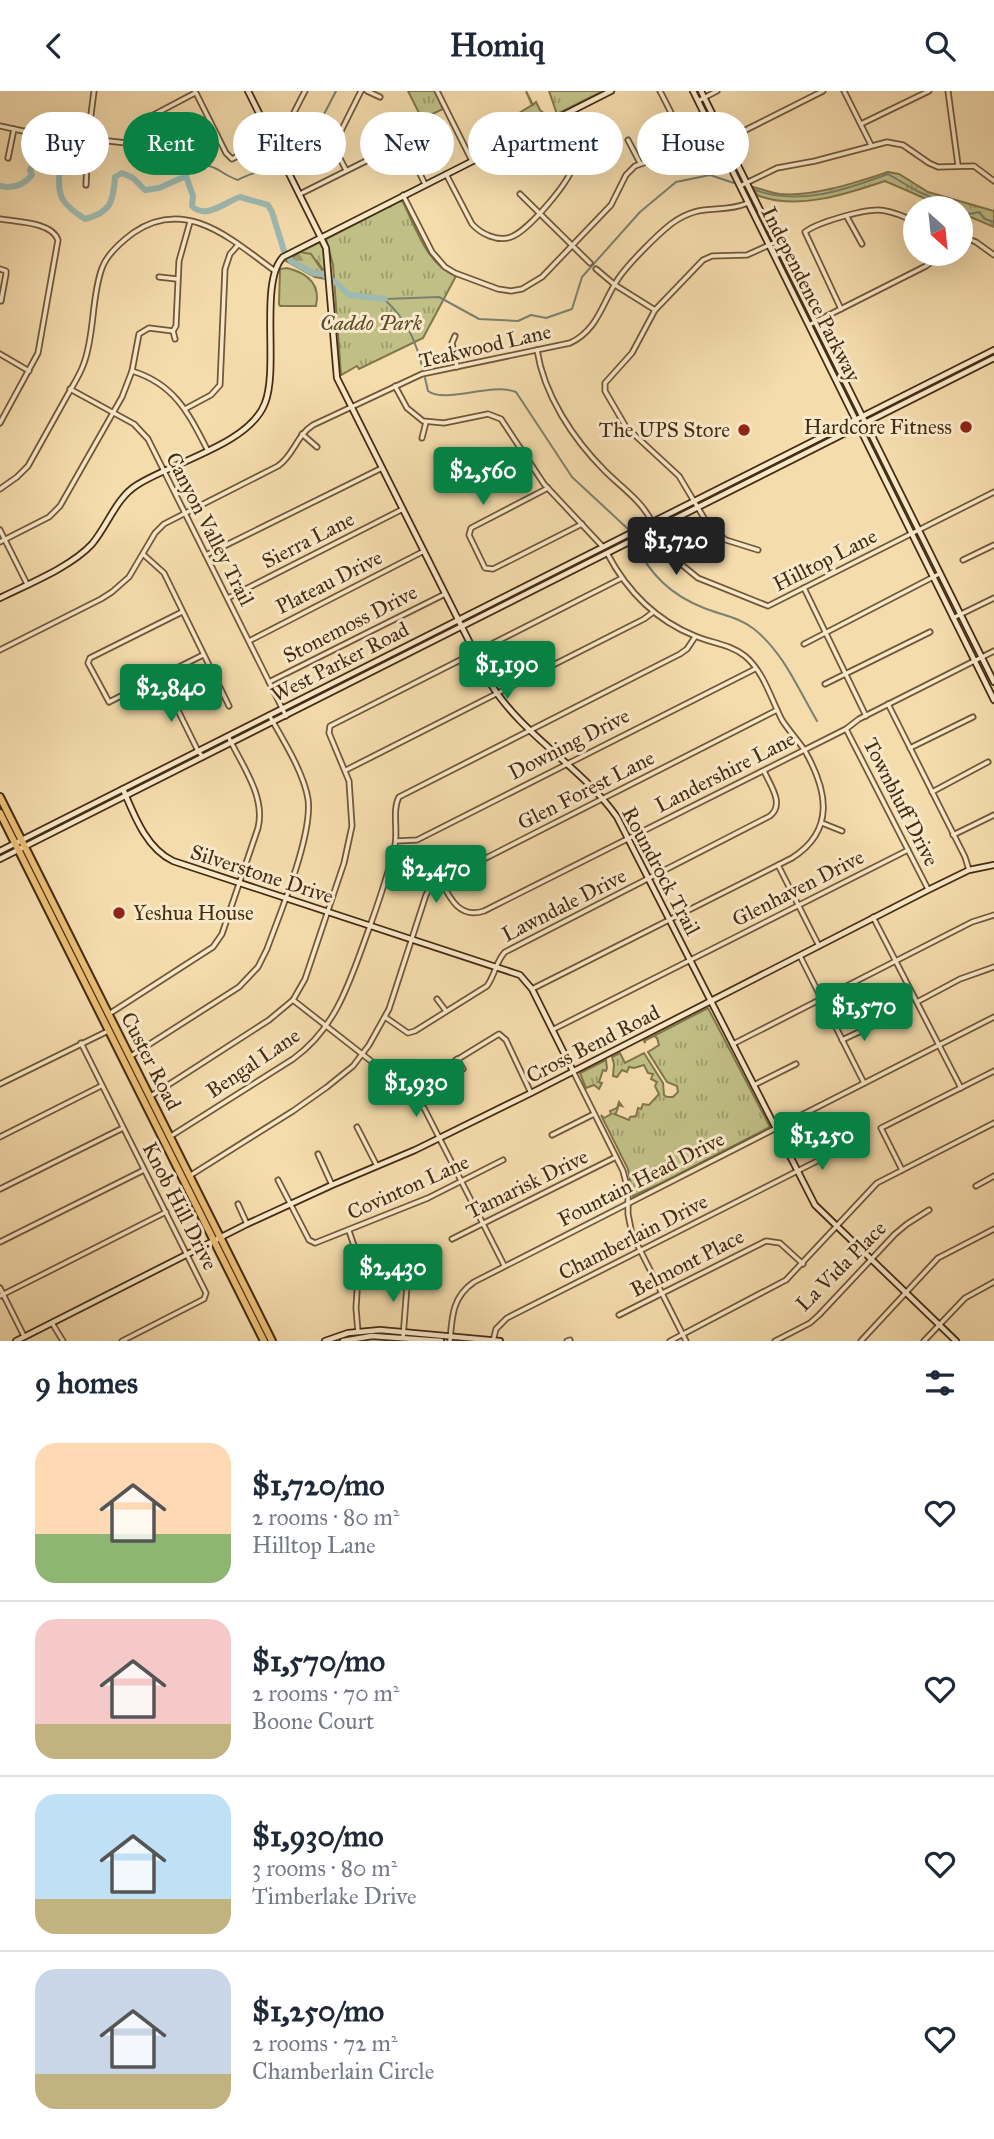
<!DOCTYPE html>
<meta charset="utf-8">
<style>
:root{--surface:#fff;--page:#f6f6f7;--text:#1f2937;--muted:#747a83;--line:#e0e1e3;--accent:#0b8043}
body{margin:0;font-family:"IM FELL Great Primer",serif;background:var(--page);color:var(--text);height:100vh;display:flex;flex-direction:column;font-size:26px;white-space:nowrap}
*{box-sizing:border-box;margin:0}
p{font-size:23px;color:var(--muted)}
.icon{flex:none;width:38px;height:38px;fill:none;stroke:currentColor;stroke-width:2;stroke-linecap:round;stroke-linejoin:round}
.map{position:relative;height:1250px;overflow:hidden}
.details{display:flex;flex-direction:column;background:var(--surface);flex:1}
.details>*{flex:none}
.hud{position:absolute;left:21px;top:21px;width:952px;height:63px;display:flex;gap:14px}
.needle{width:46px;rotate:153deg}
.controls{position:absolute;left:903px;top:105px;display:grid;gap:14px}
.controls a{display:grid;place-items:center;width:70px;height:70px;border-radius:50%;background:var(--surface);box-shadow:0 7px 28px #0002;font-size:35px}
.price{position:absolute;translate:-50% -60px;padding:0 16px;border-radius:7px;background:var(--accent);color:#fff;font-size:23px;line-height:46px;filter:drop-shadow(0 2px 4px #0008)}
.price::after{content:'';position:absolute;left:50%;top:42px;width:21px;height:16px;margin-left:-10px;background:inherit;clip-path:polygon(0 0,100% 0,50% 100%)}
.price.selected{background:#222;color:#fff}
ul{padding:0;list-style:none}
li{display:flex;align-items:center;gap:21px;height:175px;padding:0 35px}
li+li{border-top:2px solid var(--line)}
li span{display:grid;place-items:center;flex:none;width:196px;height:140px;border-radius:21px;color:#555}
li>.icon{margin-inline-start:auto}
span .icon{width:84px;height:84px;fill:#fffc;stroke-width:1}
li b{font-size:30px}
h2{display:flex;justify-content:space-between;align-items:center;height:84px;padding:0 35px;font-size:30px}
.tag{padding:0 24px;border-radius:32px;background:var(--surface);box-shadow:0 7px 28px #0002;font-size:24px;line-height:63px}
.tag.selected{background:var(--accent);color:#fff}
header{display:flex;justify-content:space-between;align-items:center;height:91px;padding:0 35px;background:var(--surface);font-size:32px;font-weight:800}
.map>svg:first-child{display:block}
.grass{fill:url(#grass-tufts);stroke:#82764c;stroke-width:2}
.forest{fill:url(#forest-firs);stroke:#82764c;stroke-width:2}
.pitch{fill:#c0bf86;stroke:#82764c;stroke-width:2}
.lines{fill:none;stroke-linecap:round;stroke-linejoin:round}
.stream{stroke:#7a8171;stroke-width:2}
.river{stroke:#9dbab1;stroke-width:6}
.street-casing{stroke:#715838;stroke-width:7}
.secondary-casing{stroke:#452c11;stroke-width:8}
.primary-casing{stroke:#452c11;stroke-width:10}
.street{stroke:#f8e8ca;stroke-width:3.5}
.secondary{stroke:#f8e8ca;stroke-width:4.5}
.primary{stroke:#eabe76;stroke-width:6}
.poi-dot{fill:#8f2418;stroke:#f8e8ca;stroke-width:2.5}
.labels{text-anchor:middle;stroke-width:6;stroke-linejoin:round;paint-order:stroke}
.street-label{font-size:21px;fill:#452c11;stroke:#f8e8ca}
.park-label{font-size:21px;font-style:italic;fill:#5e4928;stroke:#f8e8ca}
.poi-label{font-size:21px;fill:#452c11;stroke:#f8e8ca;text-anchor:end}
</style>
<header><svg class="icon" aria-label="back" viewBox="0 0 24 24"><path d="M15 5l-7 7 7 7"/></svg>Homiq<svg class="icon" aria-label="search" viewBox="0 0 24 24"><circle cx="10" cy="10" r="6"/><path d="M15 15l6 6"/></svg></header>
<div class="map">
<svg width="994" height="1250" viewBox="0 0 994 1250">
<defs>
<pattern id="grass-tufts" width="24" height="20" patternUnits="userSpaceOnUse" patternTransform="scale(1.75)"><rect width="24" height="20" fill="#c0bf86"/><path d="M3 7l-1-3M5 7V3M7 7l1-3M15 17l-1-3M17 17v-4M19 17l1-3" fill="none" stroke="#9e9b6c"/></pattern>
<pattern id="forest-firs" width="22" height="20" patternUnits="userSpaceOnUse" patternTransform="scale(1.75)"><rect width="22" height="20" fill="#c0bf86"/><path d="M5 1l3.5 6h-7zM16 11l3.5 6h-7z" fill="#9e9b6c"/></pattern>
</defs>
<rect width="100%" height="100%" fill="#f5dcad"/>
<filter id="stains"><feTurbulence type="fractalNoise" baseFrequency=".00286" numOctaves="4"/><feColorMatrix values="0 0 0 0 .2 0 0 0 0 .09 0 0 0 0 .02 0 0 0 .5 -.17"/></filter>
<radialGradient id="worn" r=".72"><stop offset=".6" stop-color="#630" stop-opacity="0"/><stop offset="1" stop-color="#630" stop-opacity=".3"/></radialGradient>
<!-- grass -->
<g class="grass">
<path d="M 408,0 L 435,0 L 443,18 L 422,28 Z"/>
<path d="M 526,0 L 533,14 L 536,11 L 540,19 L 546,24 L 547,28 L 491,56 L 488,55 L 476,35 L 478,33 L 483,40 L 493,37 L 500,31 L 504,39 L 519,32 L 516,24 L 532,14 Z"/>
<path d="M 549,0 L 603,0 L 557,23 Z"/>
<path d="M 888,81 L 899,83 L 928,101 L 994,120 L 994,136 L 961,122 L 961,117 L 947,117 L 885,90 C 847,103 796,120 757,104 L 753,96 C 762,98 771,102 780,103 C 814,106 857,91 888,81 Z"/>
<path d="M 400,110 L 403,111 C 416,137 427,174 456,185 L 423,247 L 359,278 L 357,275 L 341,284 L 333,174 L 326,148 Z"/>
<path d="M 320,151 L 324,159 L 325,178 L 323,179 L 317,170 L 300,161 Z"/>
<path d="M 708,917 L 770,1036 L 662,1092 L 633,1105 L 628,1078 L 601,1024 L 604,1027 L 611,1023 L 610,1020 L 617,1017 L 619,1011 L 622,1015 L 619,1014 L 616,1022 L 614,1023 L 629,1029 L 630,1026 L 636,1025 L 638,1017 L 641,1018 L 643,1013 L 649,1014 L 659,1003 L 655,995 L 657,991 L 651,988 L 653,983 L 648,982 L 644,974 L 634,977 L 629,976 L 627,981 L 622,979 L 617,986 L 613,985 L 614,973 L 612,966 L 620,962 L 625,972 L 644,962 L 663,992 L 664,1004 L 667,1006 L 673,1006 L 678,1001 L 677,995 L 667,991 L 648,961 L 659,954 L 657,947 L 654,945 L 645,949 L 645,952 L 644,950 Z"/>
<path d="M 606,969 L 607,977 L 606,980 L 603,979 L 599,991 L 602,992 L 599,998 L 594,994 L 586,997 L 580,982 Z"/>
</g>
<!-- forest -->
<path class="forest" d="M 300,161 L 311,163 L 322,179 L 325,178 L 326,188 L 315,186 L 286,170 Z"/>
<!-- pitch -->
<path class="pitch" d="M 287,177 C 307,182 321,193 316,215 L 280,215 L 279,213 L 280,178 Z"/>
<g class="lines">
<!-- stream -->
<g class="stream">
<path d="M 289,69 L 306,58 L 336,0"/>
<path d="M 186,85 C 215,64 213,81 238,89 C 251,81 266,80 280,73"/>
<path d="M 755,99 C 800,115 845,99 888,83 L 917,100 L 956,117"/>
<path d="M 961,120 L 970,123 L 979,121 L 985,128 L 994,131"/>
<path d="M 385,208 L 439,206 L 479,228 L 518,230 L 531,224 L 546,227 L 572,218 L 582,186 L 640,121 L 676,91 L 710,84 L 734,92"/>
<path d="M 385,209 C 407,229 416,250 423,279"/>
<path d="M 425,287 L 428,300 C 445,313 491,291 516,301 L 572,386 L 628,438"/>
<path d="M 636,453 C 649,483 673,505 704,517 C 721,524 739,526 754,538 C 784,562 798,598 817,630"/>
</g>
<!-- river -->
<g class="river">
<path d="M 0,95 C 13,98 23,95 32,84 L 30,79 L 37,67 L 45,66 L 60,79 C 56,106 63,114 85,128 C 111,121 113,112 115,86 L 122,82 L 133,87 L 145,99 L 159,97 L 186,85 L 193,105 L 192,115 C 206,129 225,111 240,106 L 268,114 L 272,121 L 284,160"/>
<path d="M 289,167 L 291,170 L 313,182 L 322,183 L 338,193 L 349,204 L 385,208"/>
</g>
<defs>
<g id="street">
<path d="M 195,0 L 226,62 L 232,68 L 284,41 L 305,0"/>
<path d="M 367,0 L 380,6"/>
<path d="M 437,0 L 472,70"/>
<path d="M 660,0 L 690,59"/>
<path d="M 844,0 L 871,54"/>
<path d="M 948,0 L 958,74"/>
<path d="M 698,10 L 717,0"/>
<path d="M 861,33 L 929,0"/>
<path d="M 0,35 L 23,40 L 57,39 L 82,47 L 144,54 L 169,66 L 217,44"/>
<path d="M 628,49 L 640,72"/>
<path d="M 135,53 L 140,31 L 195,2"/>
<path d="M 8,67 L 14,38"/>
<path d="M 346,79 L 335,58 L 335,52 L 361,0"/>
<path d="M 446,83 L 472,133 C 481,143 498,151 511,146 C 528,140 571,90 574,72 C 577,56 567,41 560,26"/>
<path d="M 86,94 L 88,47 L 94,0"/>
<path d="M 740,95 L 777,77 L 815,70 L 887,51 L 903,54 L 929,72 L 938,76 L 974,75 L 994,90"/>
<path d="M 300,103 L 404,51 L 425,93"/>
<path d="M 520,103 L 590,172"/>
<path d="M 403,104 L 432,161 L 445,176 L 455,182 L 498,198 L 511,200 L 522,198 L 542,186 L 611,114 L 626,84 L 635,75 L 678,60 L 706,59 L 823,0"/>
<path d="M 847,126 L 862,153"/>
<path d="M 0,128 C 17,131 52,131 58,149 L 38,262 L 0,332"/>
<path d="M 961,145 L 976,151 L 994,164"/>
<path d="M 0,178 L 6,180 L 6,183 L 1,210"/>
<path d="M 596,178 L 615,194 L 655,219"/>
<path d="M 159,186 L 177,188"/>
<path d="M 841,218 L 805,141 C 818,131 862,119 878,119 C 891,119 904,126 915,130"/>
<path d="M 809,234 L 926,175 L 933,170 L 936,163"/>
<path d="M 455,245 L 452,252 L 457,276"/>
<path d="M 175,248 L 173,240 L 176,235 L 179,170 L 190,131"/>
<path d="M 537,259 C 544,304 573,348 605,380 C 621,396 642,410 652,431"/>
<path d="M 0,263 L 29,280"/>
<path d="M 132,280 C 175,293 189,323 208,360"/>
<path d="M 395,295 L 407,317 L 423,330 L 444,332 L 488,323 L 501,328 L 544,393 L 603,456"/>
<path d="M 70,298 L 134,333 L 148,348 L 286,625"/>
<path d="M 185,318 L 211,304 L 220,294 L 225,178 L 230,163 L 238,154"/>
<path d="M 302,343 L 317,356"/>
<path d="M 422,347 L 426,331"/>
<path d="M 448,392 L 522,359"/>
<path d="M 548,397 L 471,437 L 469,444 L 485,477 L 493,478 L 582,433"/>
<path d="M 0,398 L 17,386 L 28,375 C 41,352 54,328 67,305 C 73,294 80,284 84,272 C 95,242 91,207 102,177 C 107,163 121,151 133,142 C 186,105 232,149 275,180"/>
<path d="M 655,438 L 676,469 L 698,487 L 768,515 L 994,401"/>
<path d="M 0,439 L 27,493"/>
<path d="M 0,451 L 49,426 L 60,415 L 122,306 L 132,280 L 139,243 L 149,237 L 173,240"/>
<path d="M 758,459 L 726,449 L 710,437 L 679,385 L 626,336 L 605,300 L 605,292 L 632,262 L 655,219 L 703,169 L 712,165 L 747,164 L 776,151"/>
<path d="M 144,464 L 164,482 L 229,615"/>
<path d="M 206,464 L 382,377"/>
<path d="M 963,469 L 994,454"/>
<path d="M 804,497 L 866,625"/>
<path d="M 228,507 L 403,418"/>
<path d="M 182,521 L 90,567 L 88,572 L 109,611 L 203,564"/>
<path d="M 953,527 L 994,507"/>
<path d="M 249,550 L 424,460"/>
<path d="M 804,553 L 939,483"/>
<path d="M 0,559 L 101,508 L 112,501 L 129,486 L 155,442 L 164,433 L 278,375 C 294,364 296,345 313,334 L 422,283 L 570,252 C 598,239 602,212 618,188 C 628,173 657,144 671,133 C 702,110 719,124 748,112"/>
<path d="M 161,585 L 198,660 L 203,666"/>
<path d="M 269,591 L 445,503"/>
<path d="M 825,593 L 930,541"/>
<path d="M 888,613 L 965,766 L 969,779"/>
<path d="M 846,638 L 928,798"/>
<path d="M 910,657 L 973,626"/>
<path d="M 346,679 L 644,528 L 652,522"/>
<path d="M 932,701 L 988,671"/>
<path d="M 822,732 L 842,740"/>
<path d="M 953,744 L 994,724"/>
<path d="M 396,750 L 417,749 L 755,578"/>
<path d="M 778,774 L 819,855"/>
<path d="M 441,790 C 450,808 460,828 484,820 L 846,638 L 859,628 L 994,560"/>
<path d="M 873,826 L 961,997"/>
<path d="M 800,865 L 864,992"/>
<path d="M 532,898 L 792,767 C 836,739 827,699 805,660 C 798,649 789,640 782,629 C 771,608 764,581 745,565 C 730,553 711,552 695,545 C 655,529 627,500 607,462"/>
<path d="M 437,908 L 446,920"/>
<path d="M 293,909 L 371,970 L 400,1001 L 424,1017 L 504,1174"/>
<path d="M 917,911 L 960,888 L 994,876"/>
<path d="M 109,923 L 213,856 L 222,843 L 258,737 C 266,705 241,673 228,645"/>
<path d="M 385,926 L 408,942 L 415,940 L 487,895 C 495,884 496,870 505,861 L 770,725 C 785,713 770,694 764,680"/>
<path d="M 552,939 L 908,759"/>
<path d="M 842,949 L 874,934"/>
<path d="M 81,952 L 206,1202 L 204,1208 L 122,1250"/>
<path d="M 733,953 L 972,831 L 994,824"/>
<path d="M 131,965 L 239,896 L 258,876 L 267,858 C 280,822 313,744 308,708 C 304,682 282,647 269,624"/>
<path d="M 457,968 L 463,978"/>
<path d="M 573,980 L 623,1080 L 628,1099 L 628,1123 L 632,1143 L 686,1250"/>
<path d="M 0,993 L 108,940"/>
<path d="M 754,994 L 796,973"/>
<path d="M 151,1005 L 269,929 L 293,909 L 305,888 L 344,772 L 352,735 L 349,690 L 329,642 L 330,635 L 622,487"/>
<path d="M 406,1005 L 419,992 L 499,943 L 506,949 L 531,1002"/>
<path d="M 357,1036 L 377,1075"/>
<path d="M 552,1044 L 594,1023"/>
<path d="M 171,1045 L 293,968 C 335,938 349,893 366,846 C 377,816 388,785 395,754 C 398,739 392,719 399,706 L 680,563 L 687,558 L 695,546"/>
<path d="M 0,1046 L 101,995"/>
<path d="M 318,1063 L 332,1094"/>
<path d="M 902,1079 L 881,1037 L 994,980"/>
<path d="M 191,1084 L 293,1020 L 327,996 L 353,975 L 369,954 L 389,918 L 426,804 L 431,795 L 777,619"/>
<path d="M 278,1089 L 309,1149 L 315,1152 L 428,1107 L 503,1069"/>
<path d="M 976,1095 L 994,1085"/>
<path d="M 0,1098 L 123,1037"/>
<path d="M 238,1113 L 247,1133"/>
<path d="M 349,1140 L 359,1169 L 356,1217 L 358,1241"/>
<path d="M 452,1148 L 616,1066"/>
<path d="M 0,1151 L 144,1079"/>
<path d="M 0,1197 L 24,1245"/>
<path d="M 0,1205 L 166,1121"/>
<path d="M 619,1224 L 766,1150 L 780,1152 L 803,1173"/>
<path d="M 52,1232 L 63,1250"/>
<path d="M 403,1247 L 408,1181"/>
<path d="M 450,1250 C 452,1226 452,1206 474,1191 L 994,926"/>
<path d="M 493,1250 L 496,1238 L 507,1227 L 835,1061"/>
<path d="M 567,1250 L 570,1249"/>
<path d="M 670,1250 L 786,1189 L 877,1092 L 994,1032"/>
<path d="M 775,1250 L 810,1232 L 819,1224 L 895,1143 L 907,1133 L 929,1119"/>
<path d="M 861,1250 L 938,1167 L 994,1138"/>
<path d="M 924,1250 L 965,1207 L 994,1191"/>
</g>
<g id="secondary">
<path d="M 248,0 L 326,157 L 337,287 L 489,590 C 521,644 581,675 617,726 L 815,1114 L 956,1250"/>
<path d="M 693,0 L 994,609"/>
<path d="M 701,0 L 994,591"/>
<path d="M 0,507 C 28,493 71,476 92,453 C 108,434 116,407 137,394 C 173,371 250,353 265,312 C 279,277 259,191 283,166 L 611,0"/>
<path d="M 123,698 C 134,724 146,757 173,770 L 520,884 L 532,898 L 573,980"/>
<path d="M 0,760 L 994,259"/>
<path d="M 0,768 L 994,267"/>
<path d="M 16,1250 L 247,1133 L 332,1094 L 415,1059 L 531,1002 L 928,799 L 969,779 L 994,774"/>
<path d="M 325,1250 L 348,1242 L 380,1239 L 500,1250"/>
<path d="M 343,1250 L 372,1245 L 441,1250"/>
</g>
<g id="primary">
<path d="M 0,706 L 272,1250"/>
<path d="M 0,722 L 264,1250"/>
</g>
</defs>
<!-- street casing -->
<use href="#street" class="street-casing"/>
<!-- secondary casing -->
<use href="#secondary" class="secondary-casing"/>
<!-- primary casing -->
<use href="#primary" class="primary-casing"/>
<!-- street -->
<use href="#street" class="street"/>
<!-- secondary -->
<use href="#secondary" class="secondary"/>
<!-- primary -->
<use href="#primary" class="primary"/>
</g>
<!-- markers -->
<g class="poi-dot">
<circle cx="966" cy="336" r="7"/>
<circle cx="744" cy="339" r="7"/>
<circle cx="119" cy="822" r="7"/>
</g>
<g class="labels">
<!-- street labels -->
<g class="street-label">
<text transform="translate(811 203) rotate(63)" y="7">Independence Parkway</text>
<text transform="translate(485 255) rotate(-13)" y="7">Teakwood Lane</text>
<text transform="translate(210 438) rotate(63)" y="7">Canyon Valley Trail</text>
<text transform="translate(308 449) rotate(-27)" y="7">Sierra Lane</text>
<text transform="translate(825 469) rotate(-27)" y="7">Hilltop Lane</text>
<text transform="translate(329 491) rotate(-27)" y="7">Plateau Drive</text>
<text transform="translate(350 533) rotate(-27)" y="7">Stonemoss Drive</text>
<text transform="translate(340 571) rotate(-27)" y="7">West Parker Road</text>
<text transform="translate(569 653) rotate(-27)" y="7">Downing Drive</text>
<text transform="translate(725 681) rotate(-27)" y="7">Landershire Lane</text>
<text transform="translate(586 699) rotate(-27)" y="7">Glen Forest Lane</text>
<text transform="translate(901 711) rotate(63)" y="7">Townbluff Drive</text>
<text transform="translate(661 780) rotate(62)" y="7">Roundrock Trail</text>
<text transform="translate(262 783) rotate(18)" y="7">Silverstone Drive</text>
<text transform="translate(798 797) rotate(-27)" y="7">Glenhaven Drive</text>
<text transform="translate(564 814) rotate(-27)" y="7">Lawndale Drive</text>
<text transform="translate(593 953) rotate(-27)" y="7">Cross Bend Road</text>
<text transform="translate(151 970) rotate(63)" y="7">Custer Road</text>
<text transform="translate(253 972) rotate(-34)" y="7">Bengal Lane</text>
<text transform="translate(641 1088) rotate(-27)" y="7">Fountain Head Drive</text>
<text transform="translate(527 1093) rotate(-26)" y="7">Tamarisk Drive</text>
<text transform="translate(408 1096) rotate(-24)" y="7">Covinton Lane</text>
<text transform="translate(180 1115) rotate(63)" y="7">Knob Hill Drive</text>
<text transform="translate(633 1146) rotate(-27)" y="7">Chamberlain Drive</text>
<text transform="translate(687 1172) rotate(-27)" y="7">Belmont Place</text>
<text transform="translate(841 1175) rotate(-45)" y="7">La Vida Place</text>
</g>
<!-- park labels -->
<g class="park-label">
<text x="371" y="239">Caddo Park</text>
</g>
<!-- poi labels -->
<g class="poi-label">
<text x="952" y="343">Hardcore Fitness</text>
<text x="730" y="346">The UPS Store</text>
<text x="133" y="829" text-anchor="start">Yeshua House</text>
</g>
</g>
<rect width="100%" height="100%" filter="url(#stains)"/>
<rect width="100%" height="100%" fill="url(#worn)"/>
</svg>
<div class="controls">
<a><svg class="needle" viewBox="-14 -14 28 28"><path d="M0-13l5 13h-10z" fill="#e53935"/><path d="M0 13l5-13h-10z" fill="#747a83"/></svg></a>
</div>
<b class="price" style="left:483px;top:416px">$2,560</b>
<b class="price selected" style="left:676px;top:486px">$1,720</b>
<b class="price" style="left:507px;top:610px">$1,190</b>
<b class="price" style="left:171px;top:633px">$2,840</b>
<b class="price" style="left:436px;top:814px">$2,470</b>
<b class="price" style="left:864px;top:952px">$1,570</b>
<b class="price" style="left:416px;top:1028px">$1,930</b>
<b class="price" style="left:822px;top:1081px">$1,250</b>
<b class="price" style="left:393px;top:1213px">$2,430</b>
<div class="hud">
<a class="tag">Buy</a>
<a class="tag selected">Rent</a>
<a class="tag">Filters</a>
<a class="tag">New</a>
<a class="tag">Apartment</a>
<a class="tag">House</a>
</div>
</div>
<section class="details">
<h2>9 homes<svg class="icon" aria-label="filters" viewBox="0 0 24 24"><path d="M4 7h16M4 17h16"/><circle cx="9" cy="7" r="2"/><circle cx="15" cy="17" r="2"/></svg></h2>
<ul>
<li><span style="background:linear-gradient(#ffd9b3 65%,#8fb573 0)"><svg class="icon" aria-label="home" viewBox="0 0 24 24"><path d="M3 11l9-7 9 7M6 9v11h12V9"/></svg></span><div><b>$1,720/mo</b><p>2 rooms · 80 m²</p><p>Hilltop Lane</p></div><svg class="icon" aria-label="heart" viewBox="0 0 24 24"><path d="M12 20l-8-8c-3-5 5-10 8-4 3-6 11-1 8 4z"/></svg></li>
<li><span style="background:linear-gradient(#f6c9c9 75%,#c2b280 0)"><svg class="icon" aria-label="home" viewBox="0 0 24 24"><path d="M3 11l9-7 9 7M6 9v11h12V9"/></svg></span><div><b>$1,570/mo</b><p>2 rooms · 70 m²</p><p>Boone Court</p></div><svg class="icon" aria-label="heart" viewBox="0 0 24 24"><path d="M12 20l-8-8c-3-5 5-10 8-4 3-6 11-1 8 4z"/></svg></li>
<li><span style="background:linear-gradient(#bfe0f5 75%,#c2b280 0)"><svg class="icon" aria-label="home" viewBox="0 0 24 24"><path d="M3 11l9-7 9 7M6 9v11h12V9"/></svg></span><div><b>$1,930/mo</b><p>3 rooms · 80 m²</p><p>Timberlake Drive</p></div><svg class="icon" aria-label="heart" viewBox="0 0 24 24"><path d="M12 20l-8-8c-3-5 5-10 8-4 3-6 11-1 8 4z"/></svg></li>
<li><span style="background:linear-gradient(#c9d6e8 75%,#c2b280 0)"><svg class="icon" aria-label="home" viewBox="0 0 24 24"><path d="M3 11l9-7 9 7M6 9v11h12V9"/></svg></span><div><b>$1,250/mo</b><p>2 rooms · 72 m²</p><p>Chamberlain Circle</p></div><svg class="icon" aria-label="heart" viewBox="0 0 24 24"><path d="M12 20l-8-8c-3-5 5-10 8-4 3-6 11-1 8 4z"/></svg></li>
</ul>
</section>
